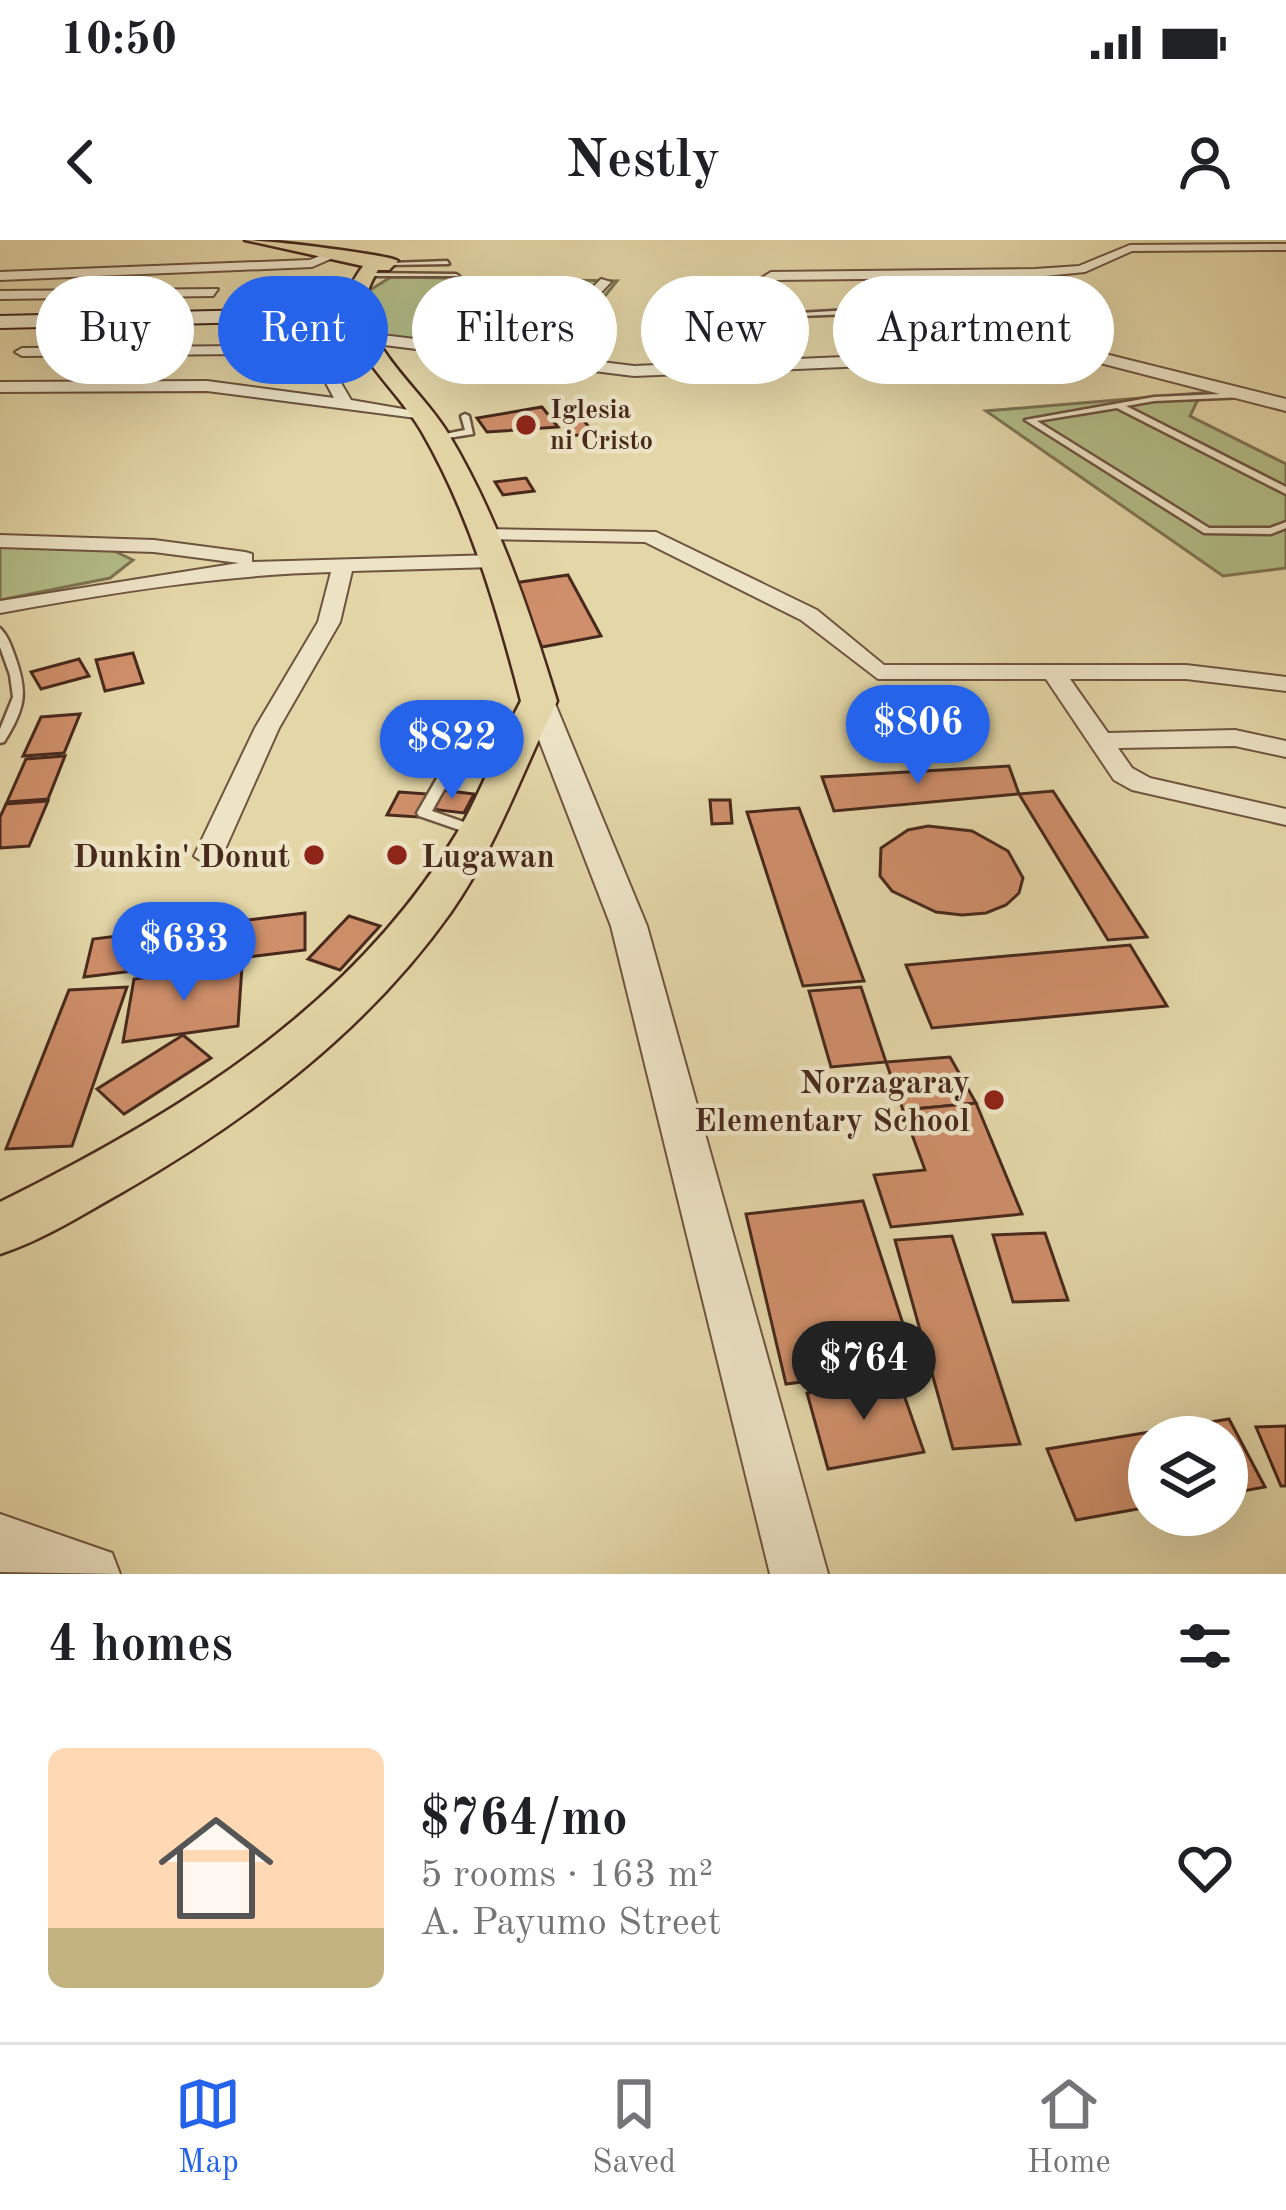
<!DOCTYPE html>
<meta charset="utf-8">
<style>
:root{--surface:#fff;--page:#f2f2f2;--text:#202124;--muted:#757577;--line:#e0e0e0;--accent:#2563eb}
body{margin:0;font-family:"Old Standard TT",serif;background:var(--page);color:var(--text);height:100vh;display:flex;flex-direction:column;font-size:45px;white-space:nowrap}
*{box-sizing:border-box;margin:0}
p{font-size:39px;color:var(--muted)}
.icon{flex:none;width:66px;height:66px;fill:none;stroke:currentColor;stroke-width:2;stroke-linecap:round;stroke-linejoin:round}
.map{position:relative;height:1334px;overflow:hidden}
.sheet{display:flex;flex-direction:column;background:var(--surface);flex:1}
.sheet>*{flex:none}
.top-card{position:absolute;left:36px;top:36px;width:1215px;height:108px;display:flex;gap:24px}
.buttons{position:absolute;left:1128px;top:1176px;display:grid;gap:24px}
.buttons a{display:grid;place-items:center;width:120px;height:120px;border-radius:50%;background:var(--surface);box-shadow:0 12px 48px #0002;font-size:60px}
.price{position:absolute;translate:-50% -102px;padding:0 27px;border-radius:42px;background:var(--accent);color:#fff;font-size:39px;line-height:78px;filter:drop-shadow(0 3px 6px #0008)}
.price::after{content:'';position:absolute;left:50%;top:72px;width:36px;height:27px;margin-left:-18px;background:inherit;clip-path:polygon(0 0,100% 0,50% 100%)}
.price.active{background:#222;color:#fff}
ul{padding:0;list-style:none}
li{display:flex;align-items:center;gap:36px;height:300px;padding:0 48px}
li span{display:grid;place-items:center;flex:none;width:336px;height:240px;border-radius:18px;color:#555}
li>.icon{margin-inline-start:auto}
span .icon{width:144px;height:144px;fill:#fffc;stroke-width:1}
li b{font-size:51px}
h2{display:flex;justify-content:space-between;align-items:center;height:144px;padding:0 48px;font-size:51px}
.pill{padding:0 42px;border-radius:54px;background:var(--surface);box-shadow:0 12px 48px #0002;font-size:42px;line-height:108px}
.pill.active{background:var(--accent);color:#fff}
.status{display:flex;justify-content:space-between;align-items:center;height:84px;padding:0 60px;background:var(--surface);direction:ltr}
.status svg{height:33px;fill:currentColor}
header{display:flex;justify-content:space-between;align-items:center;height:156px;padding:0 48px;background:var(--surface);font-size:54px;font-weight:600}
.dock{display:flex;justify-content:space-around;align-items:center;height:168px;border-top:3px solid var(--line);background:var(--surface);font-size:33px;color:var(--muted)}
.dock a{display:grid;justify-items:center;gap:6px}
.dock .active{color:var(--accent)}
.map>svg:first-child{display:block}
.green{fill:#b3be88;stroke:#7e7452;stroke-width:3}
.building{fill:#cf8f6a;stroke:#48291d;stroke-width:3}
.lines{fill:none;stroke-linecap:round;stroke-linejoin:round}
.service-casing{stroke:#6f5440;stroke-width:5}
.minor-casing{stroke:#6f5440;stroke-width:4}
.tertiary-casing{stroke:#6f5440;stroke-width:4}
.secondary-casing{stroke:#48291d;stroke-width:4}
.primary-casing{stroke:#48291d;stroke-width:5}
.service{fill:#ede4c6;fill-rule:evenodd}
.minor{fill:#ede4c6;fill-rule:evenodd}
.tertiary{fill:#ede4c6;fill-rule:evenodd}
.secondary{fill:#ede4c6;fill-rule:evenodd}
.primary{fill:#e3d6a7;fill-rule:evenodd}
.poi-dot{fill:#8f2418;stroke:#ede4c6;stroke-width:4.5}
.labels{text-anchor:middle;stroke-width:9;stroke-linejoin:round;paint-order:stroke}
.far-poi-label{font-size:27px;font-weight:bold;fill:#48291d;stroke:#ede4c6;text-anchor:start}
.poi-label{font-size:33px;font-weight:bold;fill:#48291d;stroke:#ede4c6;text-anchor:end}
</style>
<div class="status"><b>10:50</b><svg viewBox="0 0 49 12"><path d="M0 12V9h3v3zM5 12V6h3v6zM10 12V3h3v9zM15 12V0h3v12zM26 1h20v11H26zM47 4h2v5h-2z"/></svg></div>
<header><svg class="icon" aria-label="back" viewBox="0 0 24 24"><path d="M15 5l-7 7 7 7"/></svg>Nestly<svg class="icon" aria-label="person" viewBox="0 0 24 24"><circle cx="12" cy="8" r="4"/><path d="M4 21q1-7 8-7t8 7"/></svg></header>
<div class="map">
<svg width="1286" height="1334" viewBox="0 0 1286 1334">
<rect width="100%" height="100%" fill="#e3d6a7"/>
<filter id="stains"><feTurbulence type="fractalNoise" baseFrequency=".00167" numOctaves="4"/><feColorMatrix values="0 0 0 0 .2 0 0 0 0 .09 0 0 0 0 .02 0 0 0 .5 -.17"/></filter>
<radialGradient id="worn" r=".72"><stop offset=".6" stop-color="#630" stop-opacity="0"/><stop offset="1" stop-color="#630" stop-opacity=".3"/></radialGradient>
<!-- green -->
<g class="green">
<path d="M 391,37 L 617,41 L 552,122 L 387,98 L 373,77 L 370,50 Z"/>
<path d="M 1201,153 L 1190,176 L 1286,224 L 1286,328 L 1223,336 L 986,171 Z"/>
<path d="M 0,307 L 112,310 L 133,320 L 110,338 L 0,360 Z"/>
</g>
<!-- building -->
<g class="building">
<path d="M 542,167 L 558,187 L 487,192 L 477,178 Z"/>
<path d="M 578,174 L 594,193 L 572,196 L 557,176 Z"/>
<path d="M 526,238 L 534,251 L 503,255 L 495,242 Z"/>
<path d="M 568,335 L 601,396 L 542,407 L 514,343 Z"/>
<path d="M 133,413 L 143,443 L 105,451 L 96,420 Z"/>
<path d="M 79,419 L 89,436 L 41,449 L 31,432 Z"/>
<path d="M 80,474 L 64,513 L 23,516 L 41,477 Z"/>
<path d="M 65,516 L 48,559 L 7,562 L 26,519 Z"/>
<path d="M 1009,526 L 1019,554 L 834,571 L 822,537 Z"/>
<path d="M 441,550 L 474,554 L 464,573 L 431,569 Z"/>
<path d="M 1053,551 L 1147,697 L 1108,700 L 1019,554 Z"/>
<path d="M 399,552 L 428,554 L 418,577 L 387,575 Z"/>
<path d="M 710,560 L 730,560 L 732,583 L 712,584 Z"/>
<path d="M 48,561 L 29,606 L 0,608 L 0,577 L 6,564 Z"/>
<path d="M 799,568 L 864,741 L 803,746 L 747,572 Z"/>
<path d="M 928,586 L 972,591 L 1008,611 L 1023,638 L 1019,653 L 1006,665 L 986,673 L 962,675 L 936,672 L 892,651 L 880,636 L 881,608 L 908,590 Z"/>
<path d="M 305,673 L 305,710 L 84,737 L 93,699 Z"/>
<path d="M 349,676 L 380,686 L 340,730 L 308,719 Z"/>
<path d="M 1130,705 L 1167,766 L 932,788 L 906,725 Z"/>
<path d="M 242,726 L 238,786 L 123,802 L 134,739 Z"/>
<path d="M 127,747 L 72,906 L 6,909 L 69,750 Z"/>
<path d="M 861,747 L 886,822 L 831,827 L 809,751 Z"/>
<path d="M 183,795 L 211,818 L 124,874 L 97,849 Z"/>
<path d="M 950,817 L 976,863 L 903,870 L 886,822 Z"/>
<path d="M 976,863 L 1022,974 L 891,987 L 874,935 L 925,930 L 903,870 Z"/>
<path d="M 863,961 L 917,1127 L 786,1144 L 746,974 Z"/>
<path d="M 1045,993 L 1068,1060 L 1013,1062 L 993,995 Z"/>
<path d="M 952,996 L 1020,1204 L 953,1209 L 895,1000 Z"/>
<path d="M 898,1138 L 924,1212 L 828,1229 L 807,1153 Z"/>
<path d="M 1229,1179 L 1265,1247 L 1227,1254 L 1227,1197 L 1149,1197 L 1149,1267 L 1076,1280 L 1047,1209 Z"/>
<path d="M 1286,1186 L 1286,1246 L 1281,1246 L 1256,1187 Z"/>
</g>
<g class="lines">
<defs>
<g id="service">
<path d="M 447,21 L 449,24 L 388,25 L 391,23 Z"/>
<path d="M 363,33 L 456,34 L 459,36 L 365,36 Z"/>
<path d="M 688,60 L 751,62 L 754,64 L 751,66 L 689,64 L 673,70 L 670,68 Z"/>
<path d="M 853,63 L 858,64 L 858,71 L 850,74 L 750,78 L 747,76 L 850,70 Z"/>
<path d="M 1242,153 L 1245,153 L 1245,157 L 1154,161 L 1126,166 L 1286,247 L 1286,254 L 1117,168 L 1037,181 L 1209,288 L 1270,288 L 1286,282 L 1286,288 L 1271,294 L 1204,293 L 1025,180 L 1154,157 Z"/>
<path d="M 465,174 L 469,176 L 473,194 L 435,200 L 435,196 L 465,190 L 461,176 Z"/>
<path d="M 0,388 C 7,395 10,403 14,414 C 28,452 26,467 4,502 L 0,503 L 0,489 L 13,457 L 10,435 L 0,407 Z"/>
<path d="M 508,517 L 514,521 L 513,524 L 450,539 L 432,571 L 484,589 L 486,592 L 484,595 L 474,595 L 419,576 L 417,573 L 440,533 Z"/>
</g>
<g id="minor">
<path d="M 1286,4 L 1286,10 L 1132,11 L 1085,32 L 1035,37 L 774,40 L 764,46 L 755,93 L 778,130 L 768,130 L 741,93 L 752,44 L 771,32 L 1035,29 L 1079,26 L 1130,5 Z"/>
<path d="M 331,11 L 335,17 L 312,27 L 0,40 L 0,32 L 310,20 Z"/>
<path d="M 601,39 L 611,42 L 540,117 L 515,120 L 515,114 L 530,111 Z"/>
<path d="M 218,49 L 213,56 L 0,59 L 0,51 Z"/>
<path d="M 244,106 L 330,124 L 351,160 L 432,174 L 424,179 L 207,151 L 0,152 L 0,142 L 207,141 L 334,158 L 319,130 L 244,114 L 22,116 L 15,112 L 22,108 Z"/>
<path d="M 484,289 L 656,292 L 817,370 L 884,425 L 1186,425 L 1286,437 L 1286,451 L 1186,439 L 1070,439 L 1108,493 L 1235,490 L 1286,501 L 1286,517 L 1235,506 L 1118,508 L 1132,528 L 1150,538 L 1286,569 L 1286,585 L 1132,550 L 1114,540 L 1046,439 L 878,439 L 801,380 L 645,302 L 477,299 L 474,295 Z"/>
<path d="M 0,295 L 154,300 L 245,312 L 252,314 L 252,322 L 494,315 L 504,321 L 494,327 L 352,331 L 340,382 L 279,488 L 222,616 L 208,625 L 194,616 L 255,488 L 318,382 L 331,332 C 219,335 110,353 0,373 L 0,361 L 239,323 L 154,312 L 0,307 Z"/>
</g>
<g id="tertiary">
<path d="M 366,93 L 634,126 L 1077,107 L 1286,159 L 1286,171 L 1077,117 L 634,136 L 360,102 L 360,94 Z"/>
<path d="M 539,452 L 554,461 L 647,686 L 828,1334 L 770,1334 L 611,686 L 524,461 Z"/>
<path d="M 0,1274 L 112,1313 L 120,1334 L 0,1332 Z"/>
</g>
<path id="secondary" d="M 299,69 L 373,90 L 363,96 L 299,81 L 0,88 L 0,76 Z"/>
<path id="primary" d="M 245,0 C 267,0 387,14 398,21 L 389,30 L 378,30 C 368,47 361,63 369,82 C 385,125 426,156 449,195 C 498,277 529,370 557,461 C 522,532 497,606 451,672 C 366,792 248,880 121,953 C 82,975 43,1000 0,1014 L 0,962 C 178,874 352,768 457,593 C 482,552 498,504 521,461 C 497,369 470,275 422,192 C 401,155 364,126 349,85 C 340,62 350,44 363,26 Z"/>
</defs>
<!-- service casing -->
<use href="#service" class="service-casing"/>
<!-- minor casing -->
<use href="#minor" class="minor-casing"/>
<!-- tertiary casing -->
<use href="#tertiary" class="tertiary-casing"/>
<!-- secondary casing -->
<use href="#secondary" class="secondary-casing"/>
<!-- primary casing -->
<use href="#primary" class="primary-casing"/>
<!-- service -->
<use href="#service" class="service"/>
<!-- minor -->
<use href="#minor" class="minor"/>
<!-- tertiary -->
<use href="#tertiary" class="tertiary"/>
<!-- secondary -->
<use href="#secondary" class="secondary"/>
<!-- primary -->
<use href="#primary" class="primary"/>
</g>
<!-- markers -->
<g class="poi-dot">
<circle cx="526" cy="185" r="12"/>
<circle cx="314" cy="615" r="12"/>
<circle cx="397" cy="615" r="12"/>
<circle cx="994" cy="860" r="12"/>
</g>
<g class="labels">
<!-- far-poi labels -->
<g class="far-poi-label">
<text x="550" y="178">Iglesia<tspan x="550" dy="31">ni Cristo</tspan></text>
</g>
<!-- poi labels -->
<g class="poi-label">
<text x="290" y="627">Dunkin' Donut</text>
<text x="421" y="627" text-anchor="start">Lugawan</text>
<text x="970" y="853">Norzagaray<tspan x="970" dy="38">Elementary School</tspan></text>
</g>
</g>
<rect width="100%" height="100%" filter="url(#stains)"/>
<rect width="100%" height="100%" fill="url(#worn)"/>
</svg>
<div class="buttons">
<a><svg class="icon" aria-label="layers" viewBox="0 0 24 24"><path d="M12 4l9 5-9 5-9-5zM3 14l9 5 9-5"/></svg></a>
</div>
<b class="price" style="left:918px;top:547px">$806</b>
<b class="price" style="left:452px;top:562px">$822</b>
<b class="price" style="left:184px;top:764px">$633</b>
<b class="price active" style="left:864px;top:1183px">$764</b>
<div class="top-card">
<a class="pill">Buy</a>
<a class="pill active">Rent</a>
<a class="pill">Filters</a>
<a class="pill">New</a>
<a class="pill">Apartment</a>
</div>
</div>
<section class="sheet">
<h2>4 homes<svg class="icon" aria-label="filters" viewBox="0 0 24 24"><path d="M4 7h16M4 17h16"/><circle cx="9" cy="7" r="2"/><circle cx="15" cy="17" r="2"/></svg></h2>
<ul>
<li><span style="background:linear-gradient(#ffd9b3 75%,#c2b280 0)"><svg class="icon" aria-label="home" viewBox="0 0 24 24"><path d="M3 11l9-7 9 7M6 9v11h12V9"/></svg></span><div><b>$764/mo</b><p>5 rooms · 163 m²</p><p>A. Payumo Street</p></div><svg class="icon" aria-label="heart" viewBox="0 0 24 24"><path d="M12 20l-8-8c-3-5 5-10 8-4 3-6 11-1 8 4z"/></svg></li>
</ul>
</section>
<nav class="dock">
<a class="active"><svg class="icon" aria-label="map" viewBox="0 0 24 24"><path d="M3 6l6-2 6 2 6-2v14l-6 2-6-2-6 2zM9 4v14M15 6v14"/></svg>Map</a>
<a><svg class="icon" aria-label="saved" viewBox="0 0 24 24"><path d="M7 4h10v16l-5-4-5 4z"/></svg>Saved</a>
<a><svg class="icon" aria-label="home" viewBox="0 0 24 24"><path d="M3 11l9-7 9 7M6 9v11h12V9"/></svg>Home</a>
</nav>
